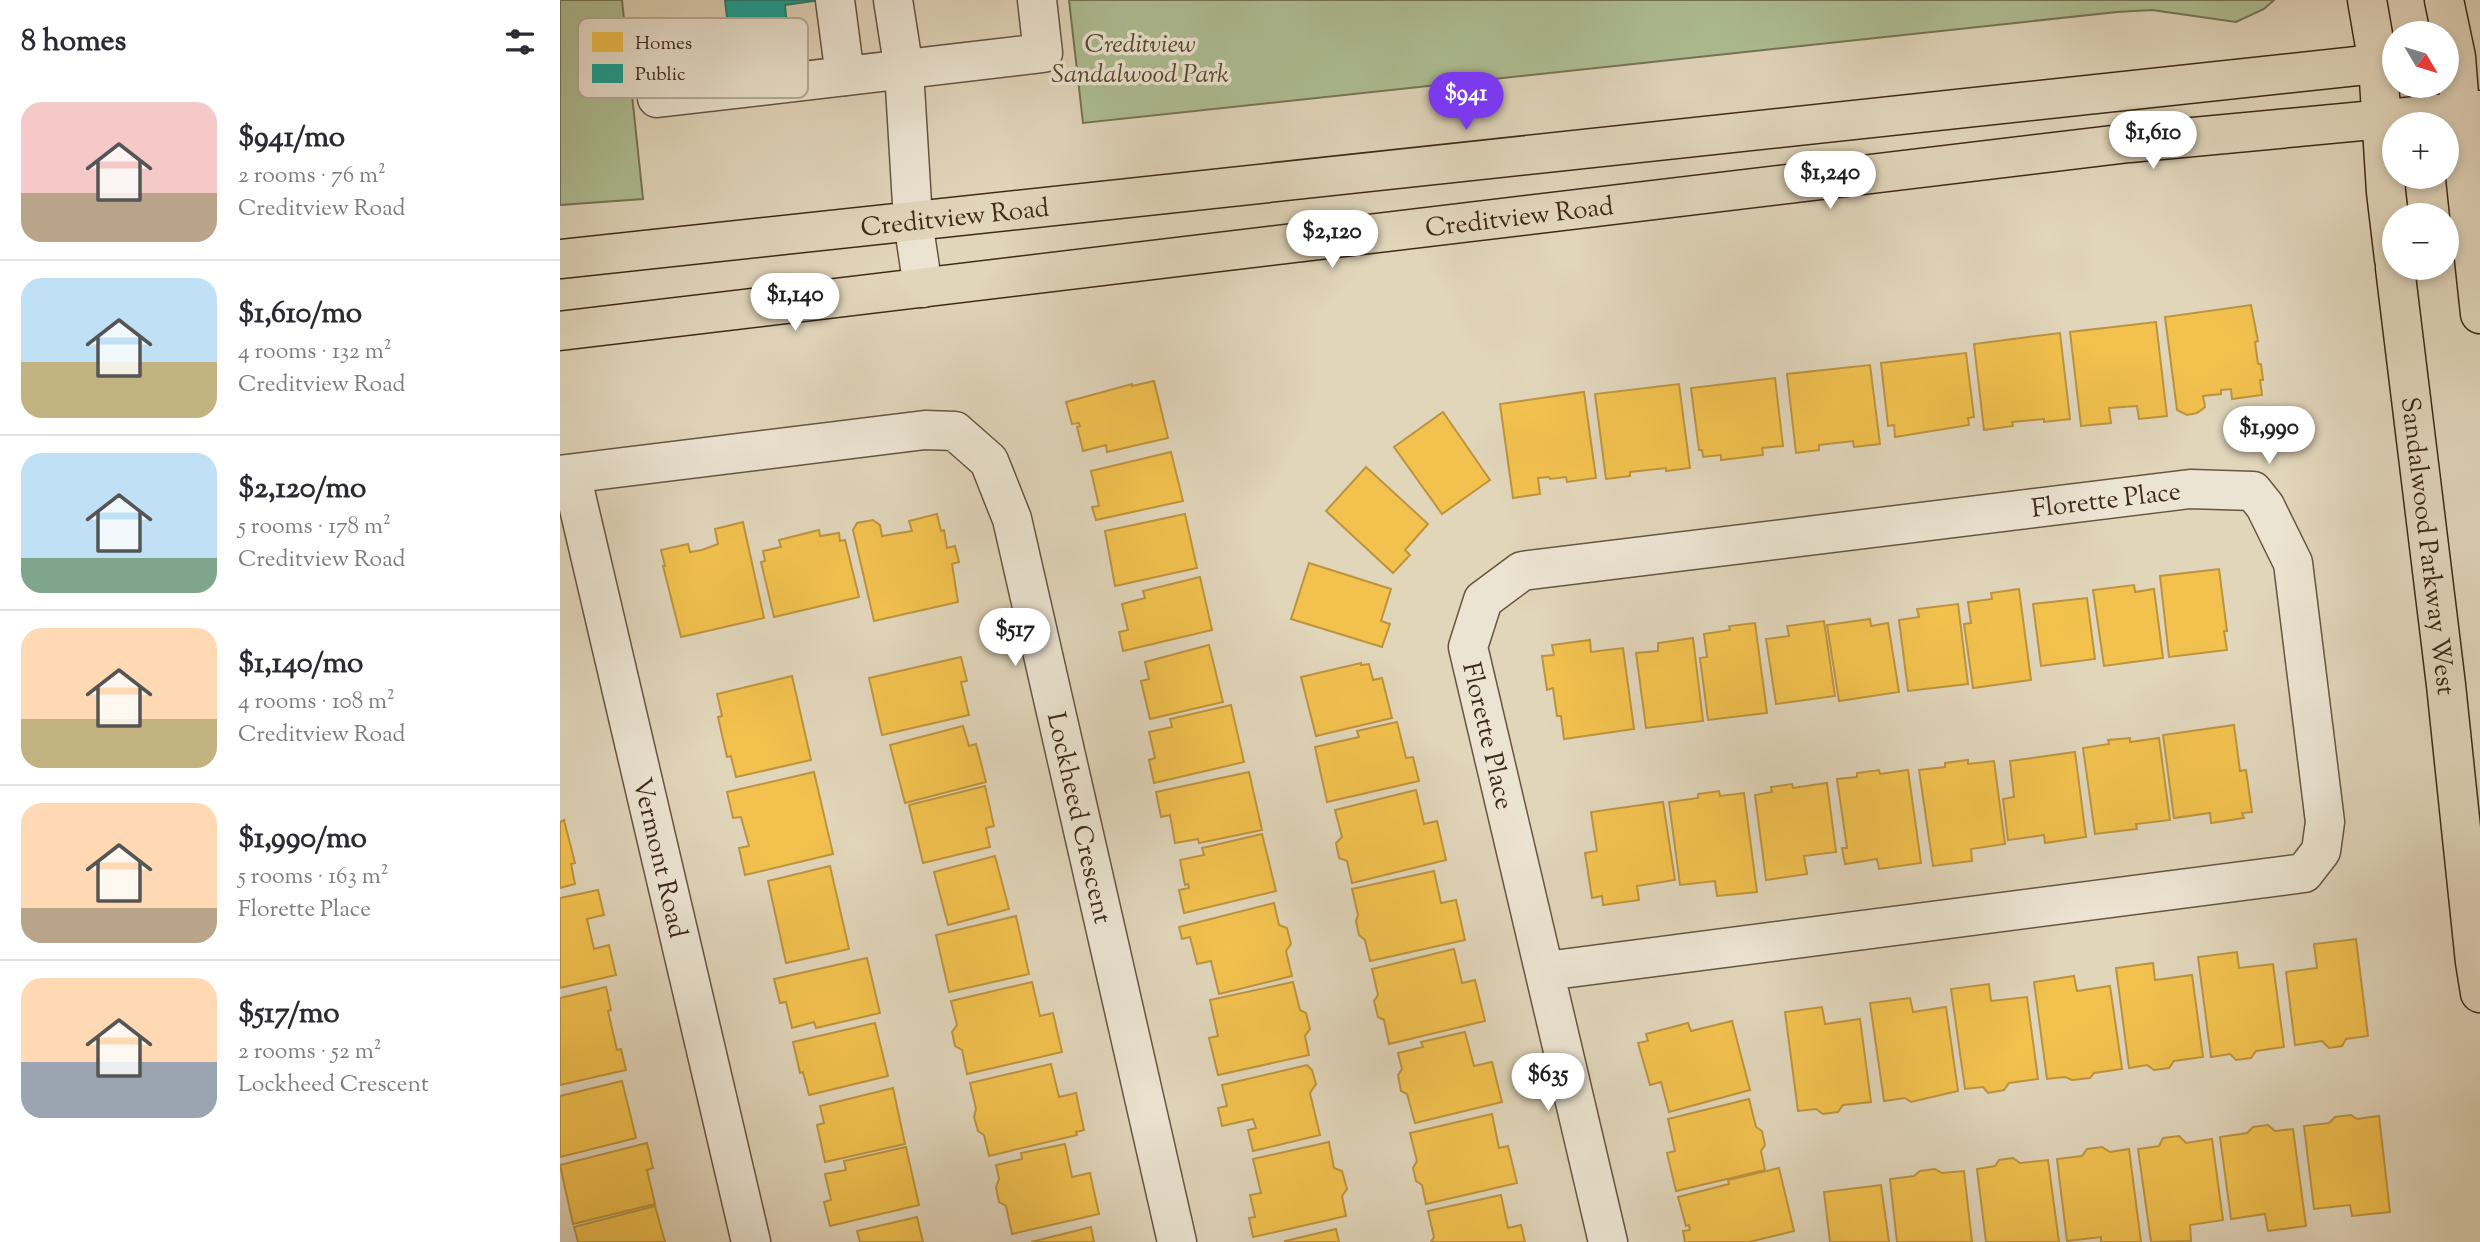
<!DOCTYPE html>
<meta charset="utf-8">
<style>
:root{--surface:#fff;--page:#f7f7f7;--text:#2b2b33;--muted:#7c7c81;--line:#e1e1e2;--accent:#7c3aed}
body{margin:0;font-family:"Sorts Mill Goudy",serif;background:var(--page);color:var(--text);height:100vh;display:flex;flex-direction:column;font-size:26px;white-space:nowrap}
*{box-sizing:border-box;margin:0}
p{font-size:23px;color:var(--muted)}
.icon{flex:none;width:38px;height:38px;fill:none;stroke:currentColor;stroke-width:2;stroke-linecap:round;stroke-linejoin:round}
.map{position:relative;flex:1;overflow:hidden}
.drawer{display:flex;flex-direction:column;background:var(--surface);width:560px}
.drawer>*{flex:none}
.needle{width:46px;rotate:128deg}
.controls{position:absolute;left:1822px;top:21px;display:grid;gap:14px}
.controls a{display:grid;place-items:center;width:77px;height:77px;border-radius:50%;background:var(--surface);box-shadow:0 4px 10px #0003;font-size:35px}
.price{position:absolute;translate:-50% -60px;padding:0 16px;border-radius:24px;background:#fff;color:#222;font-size:23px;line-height:46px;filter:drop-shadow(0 2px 4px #0008)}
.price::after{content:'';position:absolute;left:50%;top:42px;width:21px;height:16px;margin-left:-10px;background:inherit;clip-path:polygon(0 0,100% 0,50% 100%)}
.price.active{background:var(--accent);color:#fff}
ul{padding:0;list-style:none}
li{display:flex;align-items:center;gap:21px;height:175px;padding:0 21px}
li+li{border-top:2px solid var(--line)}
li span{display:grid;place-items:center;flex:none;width:196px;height:140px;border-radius:21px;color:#555}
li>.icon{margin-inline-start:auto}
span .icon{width:84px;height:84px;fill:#fffc;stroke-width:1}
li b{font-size:30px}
h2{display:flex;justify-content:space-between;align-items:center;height:84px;padding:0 21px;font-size:30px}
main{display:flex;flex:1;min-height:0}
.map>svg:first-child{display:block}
.green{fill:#aebe93;stroke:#777456;stroke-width:2}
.homes{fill:#f2c14e;stroke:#bd943e;stroke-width:2}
.public{fill:#17a398;stroke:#237f72;stroke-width:2}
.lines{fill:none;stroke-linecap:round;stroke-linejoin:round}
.minor-casing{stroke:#685541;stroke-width:41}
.major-casing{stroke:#402a19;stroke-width:41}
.minor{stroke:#ece4d2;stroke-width:38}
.major{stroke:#e1d5ba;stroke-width:38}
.labels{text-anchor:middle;stroke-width:7;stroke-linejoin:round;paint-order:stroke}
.park-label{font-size:26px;font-style:italic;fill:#564831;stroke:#ece4d2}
.street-label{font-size:26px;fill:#402a19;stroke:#ece4d2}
.key{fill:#ece4d2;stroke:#b8ac9a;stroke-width:2}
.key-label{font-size:19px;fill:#402a19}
</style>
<main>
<section class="drawer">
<h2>8 homes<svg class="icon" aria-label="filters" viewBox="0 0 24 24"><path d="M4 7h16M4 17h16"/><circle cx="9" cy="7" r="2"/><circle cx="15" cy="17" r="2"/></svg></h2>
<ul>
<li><span style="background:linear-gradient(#f6c9c9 65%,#b9a48a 0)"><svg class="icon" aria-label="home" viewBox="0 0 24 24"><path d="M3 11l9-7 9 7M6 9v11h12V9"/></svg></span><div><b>$941/mo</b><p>2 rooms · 76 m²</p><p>Creditview Road</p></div></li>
<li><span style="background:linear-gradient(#bfe0f5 60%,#c2b280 0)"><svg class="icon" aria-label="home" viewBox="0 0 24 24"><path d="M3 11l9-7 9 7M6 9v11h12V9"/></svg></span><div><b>$1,610/mo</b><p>4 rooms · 132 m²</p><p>Creditview Road</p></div></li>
<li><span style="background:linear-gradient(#bfe0f5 75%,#7fa58c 0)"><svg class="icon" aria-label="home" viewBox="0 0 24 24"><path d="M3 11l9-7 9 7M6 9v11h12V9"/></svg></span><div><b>$2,120/mo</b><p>5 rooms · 178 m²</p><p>Creditview Road</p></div></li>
<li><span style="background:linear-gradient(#ffd9b3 65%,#c2b280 0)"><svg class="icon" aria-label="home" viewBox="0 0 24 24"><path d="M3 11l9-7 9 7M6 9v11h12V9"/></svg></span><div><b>$1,140/mo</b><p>4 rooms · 108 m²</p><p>Creditview Road</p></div></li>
<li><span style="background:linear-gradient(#ffd9b3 75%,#b9a48a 0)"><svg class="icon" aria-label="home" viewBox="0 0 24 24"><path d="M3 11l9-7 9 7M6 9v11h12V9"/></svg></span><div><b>$1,990/mo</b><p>5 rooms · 163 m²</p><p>Florette Place</p></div></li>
<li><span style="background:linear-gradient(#ffd9b3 60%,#9aa5b1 0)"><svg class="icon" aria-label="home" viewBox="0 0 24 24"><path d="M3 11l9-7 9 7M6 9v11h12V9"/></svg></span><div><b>$517/mo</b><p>2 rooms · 52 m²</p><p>Lockheed Crescent</p></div></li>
</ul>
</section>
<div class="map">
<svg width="1920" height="1242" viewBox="0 0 1920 1242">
<rect width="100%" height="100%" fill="#e1d5ba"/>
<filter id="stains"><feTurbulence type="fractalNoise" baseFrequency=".00286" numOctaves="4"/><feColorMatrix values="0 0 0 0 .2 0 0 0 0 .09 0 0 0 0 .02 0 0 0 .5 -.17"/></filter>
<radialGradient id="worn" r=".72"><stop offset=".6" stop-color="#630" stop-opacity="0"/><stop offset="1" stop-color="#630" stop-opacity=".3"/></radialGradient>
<!-- green -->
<g class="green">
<path d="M 0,0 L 62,0 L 83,199 L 0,205 Z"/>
<path d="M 509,0 L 1714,0 L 1704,9 L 1676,22 L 1592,10 L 1557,12 L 523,123 Z"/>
</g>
<!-- homes -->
<g class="homes">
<path d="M 1691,305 L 1698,341 L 1695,342 L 1698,364 L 1701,364 L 1703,380 L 1700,380 L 1702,395 L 1672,399 L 1671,389 L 1661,390 L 1661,394 L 1643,396 L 1645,407 L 1637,413 L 1627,415 L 1617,410 L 1605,317 Z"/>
<path d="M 1596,322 L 1607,416 L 1579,419 L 1577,406 L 1549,408 L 1551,423 L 1521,426 L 1510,332 Z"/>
<path d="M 1500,333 L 1510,419 L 1484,422 L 1484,419 L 1452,422 L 1453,426 L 1424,430 L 1414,344 Z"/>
<path d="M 1406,353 L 1414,417 L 1408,418 L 1409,425 L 1335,437 L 1334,425 L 1328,426 L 1321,363 Z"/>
<path d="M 1310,365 L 1320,444 L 1294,447 L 1293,441 L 1259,445 L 1259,450 L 1236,453 L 1227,374 Z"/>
<path d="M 1215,378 L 1223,446 L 1202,448 L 1203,455 L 1161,460 L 1161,455 L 1143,457 L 1142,450 L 1139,450 L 1131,388 Z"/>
<path d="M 594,381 L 608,438 L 547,452 L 546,445 L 523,451 L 517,427 L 520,426 L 519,423 L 512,424 L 506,402 L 572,384 L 572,386 Z"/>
<path d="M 1119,384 L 1130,468 L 1106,471 L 1106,468 L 1070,472 L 1070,476 L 1046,479 L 1035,394 Z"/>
<path d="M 1024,392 L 1036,478 L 1007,482 L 1006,477 L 990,479 L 989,477 L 978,478 L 980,494 L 953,498 L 940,404 Z"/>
<path d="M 883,412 L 930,480 L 882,514 L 834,447 Z"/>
<path d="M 611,452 L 623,501 L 536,520 L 532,507 L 539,506 L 531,471 Z"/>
<path d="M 806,467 L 868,524 L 845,550 L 850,555 L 833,573 L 766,511 Z"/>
<path d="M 377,514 L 381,531 L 384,530 L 387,548 L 395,546 L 399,562 L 392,564 L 398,602 L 314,621 L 293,530 L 297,523 L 313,520 L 320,525 L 322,536 L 352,531 L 349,521 Z"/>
<path d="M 625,514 L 637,568 L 555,586 L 545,531 Z"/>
<path d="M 183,522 L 204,618 L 121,637 L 103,566 L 105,566 L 101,550 L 128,544 L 130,552 L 142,550 L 158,544 L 155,529 Z"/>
<path d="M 259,530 L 260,536 L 279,533 L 280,541 L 285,540 L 299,597 L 214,617 L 201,562 L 205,561 L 203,551 L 221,547 L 219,540 Z"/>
<path d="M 749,563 L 831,589 L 821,621 L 830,624 L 822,647 L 731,619 Z"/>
<path d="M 1659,569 L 1667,631 L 1664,631 L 1667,650 L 1609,657 L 1600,576 Z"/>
<path d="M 640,577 L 652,630 L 563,651 L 559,632 L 568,630 L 562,604 L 585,598 L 583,591 Z"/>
<path d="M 1574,585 L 1575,592 L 1594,589 L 1603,658 L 1544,666 L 1533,590 Z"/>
<path d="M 1459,589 L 1471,680 L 1413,688 L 1404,624 L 1411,623 L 1408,602 L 1432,599 L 1431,593 Z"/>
<path d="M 1527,598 L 1535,659 L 1481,666 L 1473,604 Z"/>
<path d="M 1398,604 L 1408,684 L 1348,691 L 1339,620 L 1359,617 L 1357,609 Z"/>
<path d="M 1310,619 L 1311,626 L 1328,623 L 1339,692 L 1279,701 L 1267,625 Z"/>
<path d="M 1264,621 L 1275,696 L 1216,704 L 1206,639 L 1229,636 L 1227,626 Z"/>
<path d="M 1195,623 L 1207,713 L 1148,720 L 1140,658 L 1147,657 L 1144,634 L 1170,630 L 1169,626 Z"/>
<path d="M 1133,638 L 1143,721 L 1086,728 L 1076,653 L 1098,651 L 1098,643 Z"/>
<path d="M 1030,640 L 1031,652 L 1063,648 L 1074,729 L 1004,739 L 1001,716 L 997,716 L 993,688 L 987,690 L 982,656 L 994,655 L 992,645 Z"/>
<path d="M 649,645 L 663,702 L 590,719 L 581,681 L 589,679 L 585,662 Z"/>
<path d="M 401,657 L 407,681 L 401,682 L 409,715 L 322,735 L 309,678 Z"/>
<path d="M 801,663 L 801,665 L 809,664 L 813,680 L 822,678 L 832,718 L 756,736 L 741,677 Z"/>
<path d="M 232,676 L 251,760 L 176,777 L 171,756 L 167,757 L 158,717 L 162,716 L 157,694 Z"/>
<path d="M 671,705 L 684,762 L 594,783 L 589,760 L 595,758 L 589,732 L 612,727 L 610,719 Z"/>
<path d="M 837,722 L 846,758 L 853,757 L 859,781 L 767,802 L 755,747 L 799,737 L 797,731 Z"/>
<path d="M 1674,725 L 1680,771 L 1686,770 L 1692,812 L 1682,813 L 1684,818 L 1651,823 L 1650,813 L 1614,818 L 1603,735 Z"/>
<path d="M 403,726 L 409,746 L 416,744 L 426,782 L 345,803 L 330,745 Z"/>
<path d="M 1570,738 L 1570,742 L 1599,738 L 1610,820 L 1576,824 L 1577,829 L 1535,834 L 1523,748 L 1549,744 L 1548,740 Z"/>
<path d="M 1515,752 L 1526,837 L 1485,843 L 1484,835 L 1448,840 L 1443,799 L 1454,797 L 1450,761 Z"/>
<path d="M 1408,760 L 1408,764 L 1434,761 L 1445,844 L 1411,849 L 1412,861 L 1373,866 L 1359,770 L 1385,767 L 1385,763 Z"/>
<path d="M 1319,770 L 1320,774 L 1348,770 L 1361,863 L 1319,869 L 1317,859 L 1285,864 L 1282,848 L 1287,848 L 1277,779 L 1297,777 L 1297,773 Z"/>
<path d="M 254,772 L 273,854 L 185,875 L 179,848 L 189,846 L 181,817 L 173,818 L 167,792 Z"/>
<path d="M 689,772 L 702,830 L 639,843 L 638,839 L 615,843 L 610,815 L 601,817 L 596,792 Z"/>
<path d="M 1267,783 L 1276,852 L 1244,856 L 1247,874 L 1206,880 L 1195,795 L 1212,792 L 1211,787 L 1232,784 L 1233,788 Z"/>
<path d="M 425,786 L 434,826 L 426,828 L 430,847 L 363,863 L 349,805 Z"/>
<path d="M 856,790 L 864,824 L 877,821 L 886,860 L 792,883 L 787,861 L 779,858 L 776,843 L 782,837 L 775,810 Z"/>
<path d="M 1159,791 L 1160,796 L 1184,793 L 1197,892 L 1157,896 L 1155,881 L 1120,885 L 1109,802 L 1138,798 L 1138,794 Z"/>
<path d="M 1103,802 L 1115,880 L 1077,886 L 1079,900 L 1043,905 L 1042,896 L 1032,898 L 1025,853 L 1037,851 L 1031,812 Z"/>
<path d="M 4,820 L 15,863 L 11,864 L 15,884 L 0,888 L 0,822 Z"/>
<path d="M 702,834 L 716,891 L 624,913 L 619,890 L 629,888 L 628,884 L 625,885 L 620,860 L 644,855 L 642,848 Z"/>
<path d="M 435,856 L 449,909 L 388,925 L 374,872 Z"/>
<path d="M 270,866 L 289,949 L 226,963 L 208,881 Z"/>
<path d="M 874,871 L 881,903 L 896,900 L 905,940 L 810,961 L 805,940 L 799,935 L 796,921 L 798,915 L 792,889 Z"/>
<path d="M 38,890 L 44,915 L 27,919 L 34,949 L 49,945 L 56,975 L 0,988 L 0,898 Z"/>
<path d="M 714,903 L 719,925 L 727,928 L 731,944 L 726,951 L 732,976 L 659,994 L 651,961 L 637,964 L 630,937 L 622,939 L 619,927 Z"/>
<path d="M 456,916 L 469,974 L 389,992 L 376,935 Z"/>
<path d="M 1796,939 L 1808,1036 L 1786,1039 L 1782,1046 L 1769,1048 L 1762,1041 L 1735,1045 L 1726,972 L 1757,968 L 1754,944 Z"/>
<path d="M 894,949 L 902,983 L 915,980 L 925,1021 L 829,1044 L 824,1020 L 818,1017 L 814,1001 L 818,995 L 812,969 Z"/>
<path d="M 1677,952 L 1679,968 L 1713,964 L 1724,1047 L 1696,1051 L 1691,1058 L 1676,1060 L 1670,1054 L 1651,1057 L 1638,957 Z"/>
<path d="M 307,958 L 320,1013 L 256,1028 L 254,1022 L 232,1028 L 226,1002 L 220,1003 L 214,979 Z"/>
<path d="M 1593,963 L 1595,980 L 1632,975 L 1643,1057 L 1614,1061 L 1609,1068 L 1594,1070 L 1587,1065 L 1569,1068 L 1556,968 Z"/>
<path d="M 1514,976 L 1517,991 L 1550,986 L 1562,1069 L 1534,1073 L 1530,1078 L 1512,1080 L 1505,1077 L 1487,1079 L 1474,982 Z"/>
<path d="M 472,982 L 480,1016 L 493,1013 L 502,1052 L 407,1074 L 402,1050 L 395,1046 L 392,1032 L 397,1025 L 391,1001 Z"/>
<path d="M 733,982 L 740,1010 L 746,1013 L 750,1029 L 745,1036 L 749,1055 L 658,1075 L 649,1038 L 658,1036 L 650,1000 Z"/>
<path d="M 1429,984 L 1431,1001 L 1467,997 L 1478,1079 L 1449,1083 L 1444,1090 L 1428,1093 L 1423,1087 L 1405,1089 L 1391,989 Z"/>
<path d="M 46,987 L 51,1010 L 48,1011 L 57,1050 L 61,1049 L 66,1070 L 0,1085 L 0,998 Z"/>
<path d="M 1350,998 L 1353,1012 L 1386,1007 L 1398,1091 L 1351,1102 L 1345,1098 L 1324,1101 L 1310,1003 Z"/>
<path d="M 1262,1007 L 1265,1024 L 1300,1019 L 1311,1102 L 1283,1105 L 1278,1112 L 1263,1114 L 1256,1109 L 1238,1111 L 1225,1012 Z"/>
<path d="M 1172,1021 L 1190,1090 L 1109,1112 L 1101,1082 L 1090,1085 L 1078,1043 L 1088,1041 L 1086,1034 L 1128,1023 L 1131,1031 Z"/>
<path d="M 315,1023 L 328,1076 L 249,1095 L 243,1072 L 240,1073 L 233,1042 Z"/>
<path d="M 905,1032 L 914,1066 L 932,1062 L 942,1102 L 855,1123 L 847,1094 L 841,1091 L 838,1075 L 842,1069 L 838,1053 L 863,1047 L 861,1042 Z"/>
<path d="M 491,1064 L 499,1097 L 516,1093 L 524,1130 L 516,1132 L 517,1135 L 429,1156 L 424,1135 L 418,1131 L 414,1117 L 416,1109 L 410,1083 Z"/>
<path d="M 747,1065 L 752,1070 L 756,1084 L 750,1093 L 760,1135 L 693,1151 L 688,1130 L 696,1128 L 693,1119 L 662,1126 L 658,1108 L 667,1106 L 662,1085 Z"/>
<path d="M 62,1081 L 76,1138 L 0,1157 L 0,1096 Z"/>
<path d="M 333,1088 L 345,1144 L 265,1162 L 257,1125 L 264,1123 L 260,1106 Z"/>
<path d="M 1189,1099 L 1196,1127 L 1202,1131 L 1205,1145 L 1201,1151 L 1205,1170 L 1116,1191 L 1107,1153 L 1115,1151 L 1108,1119 Z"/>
<path d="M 932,1114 L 939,1148 L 948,1146 L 957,1183 L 866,1204 L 862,1185 L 856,1181 L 853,1168 L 857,1161 L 850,1133 Z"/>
<path d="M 1791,1115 L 1797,1119 L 1819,1116 L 1830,1212 L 1792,1216 L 1790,1205 L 1754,1209 L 1744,1126 L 1769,1123 L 1775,1117 Z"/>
<path d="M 1708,1125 L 1715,1131 L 1733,1129 L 1746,1226 L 1708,1231 L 1705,1214 L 1671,1219 L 1660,1137 L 1687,1133 L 1693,1127 Z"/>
<path d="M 1619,1136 L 1626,1143 L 1652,1139 L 1663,1220 L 1630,1225 L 1631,1241 L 1591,1242 L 1578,1149 L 1599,1146 L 1603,1138 Z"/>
<path d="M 769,1142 L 774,1168 L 782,1171 L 787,1189 L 782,1196 L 786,1216 L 693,1237 L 689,1218 L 695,1217 L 690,1195 L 701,1193 L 693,1159 Z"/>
<path d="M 87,1143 L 93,1168 L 87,1170 L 95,1204 L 13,1224 L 0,1165 Z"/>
<path d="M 505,1144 L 512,1177 L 530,1173 L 539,1214 L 452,1234 L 446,1206 L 439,1202 L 436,1187 L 439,1179 L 436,1165 L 462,1159 L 461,1153 Z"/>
<path d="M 346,1147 L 359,1205 L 270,1226 L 264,1202 L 271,1200 L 265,1174 L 286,1170 L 284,1161 Z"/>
<path d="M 1542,1147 L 1550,1152 L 1569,1149 L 1581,1242 L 1541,1242 L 1541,1237 L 1507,1241 L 1497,1159 L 1522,1156 L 1527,1149 Z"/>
<path d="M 1453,1158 L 1460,1163 L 1488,1160 L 1499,1242 L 1426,1242 L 1417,1169 L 1435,1166 L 1439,1160 Z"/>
<path d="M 1219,1168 L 1234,1231 L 1189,1242 L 1125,1242 L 1123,1231 L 1130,1230 L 1129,1225 L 1126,1226 L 1118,1197 L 1169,1184 L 1168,1180 Z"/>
<path d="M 1375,1169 L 1382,1173 L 1404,1171 L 1412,1242 L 1337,1242 L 1330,1179 L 1354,1176 L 1360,1171 Z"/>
<path d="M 1321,1185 L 1329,1242 L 1270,1242 L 1264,1192 Z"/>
<path d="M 941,1195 L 948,1228 L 961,1225 L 965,1242 L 871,1242 L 874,1237 L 868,1211 Z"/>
<path d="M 95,1206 L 105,1242 L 18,1242 L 14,1227 Z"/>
<path d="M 357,1217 L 363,1242 L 300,1242 L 297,1231 Z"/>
<path d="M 531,1227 L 534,1242 L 471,1242 Z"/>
<path d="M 776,1229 L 779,1242 L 725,1242 L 725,1241 Z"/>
</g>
<!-- public -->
<path class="public" d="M 165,0 L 261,0 L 225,5 L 228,38 L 170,45 Z"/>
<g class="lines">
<defs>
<g id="minor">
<path d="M 275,0 L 285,76"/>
<path d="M 333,0 L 344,70 L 353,221 L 363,288"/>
<path d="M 97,98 L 483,53 L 477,0"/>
<path id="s1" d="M 11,474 L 191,1242"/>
<path id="s2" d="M 0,475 L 365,430 L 395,431 L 429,461 L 452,519 L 617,1242"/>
<path id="s3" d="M 986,971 L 1744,873 L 1761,851 L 1765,822 L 1733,563 L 1705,506 L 1693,491 L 1630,489 L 962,571 L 923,600 L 908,647 L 1048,1242"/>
</g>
<g id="major">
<path d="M 1807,0 L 1818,64 L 1826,192 L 1834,259"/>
<path d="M 1884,0 L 1896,57 L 1906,183 L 1920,314"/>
<path id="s4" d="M 0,259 L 1834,62"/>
<path id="s5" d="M 1835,268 L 1886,685 L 1915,962 L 1920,993"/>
<path id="s6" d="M 0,331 L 1569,143 L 1920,110"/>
</g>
</defs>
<!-- minor casing -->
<use href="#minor" class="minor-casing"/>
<!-- major casing -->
<use href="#major" class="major-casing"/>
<!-- minor -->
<use href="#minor" class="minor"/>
<!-- major -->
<use href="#major" class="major"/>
</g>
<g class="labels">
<!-- park labels -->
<g class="park-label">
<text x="580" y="52">Creditview<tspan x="580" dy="30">Sandalwood Park</tspan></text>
</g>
<!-- street labels -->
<g class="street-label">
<text dy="9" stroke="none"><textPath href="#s4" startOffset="397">Creditview Road</textPath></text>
<text dy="9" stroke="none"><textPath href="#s6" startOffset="966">Creditview Road</textPath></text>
<text transform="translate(1546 499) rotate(-7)" y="9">Florette Place</text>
<text dy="9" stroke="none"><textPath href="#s5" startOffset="280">Sandalwood Parkway West</textPath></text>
<text dy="9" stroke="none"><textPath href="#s3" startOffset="2090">Florette Place</textPath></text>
<text dy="9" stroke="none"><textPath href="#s2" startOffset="812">Lockheed Crescent</textPath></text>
<text dy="9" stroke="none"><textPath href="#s1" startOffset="394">Vermont Road</textPath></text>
</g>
</g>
<!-- legend -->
<rect x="18" y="18" width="230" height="80" rx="10" class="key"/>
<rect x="32" y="32" width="31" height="20" fill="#f2c14e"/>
<rect x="32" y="64" width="31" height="19" fill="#17a398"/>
<g class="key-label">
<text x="75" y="49">Homes</text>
<text x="75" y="80">Public</text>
</g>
<rect width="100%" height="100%" filter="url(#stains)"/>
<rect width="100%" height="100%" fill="url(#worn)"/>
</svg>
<div class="controls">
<a><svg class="needle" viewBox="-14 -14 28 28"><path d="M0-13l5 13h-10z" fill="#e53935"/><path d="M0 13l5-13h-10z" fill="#7c7c81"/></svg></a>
<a>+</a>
<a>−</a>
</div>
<b class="price active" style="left:906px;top:132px">$941</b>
<b class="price" style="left:1593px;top:171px">$1,610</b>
<b class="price" style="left:1270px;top:211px">$1,240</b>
<b class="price" style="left:772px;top:270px">$2,120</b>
<b class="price" style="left:235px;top:333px">$1,140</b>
<b class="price" style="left:1709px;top:466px">$1,990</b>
<b class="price" style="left:455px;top:668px">$517</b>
<b class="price" style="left:988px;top:1113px">$635</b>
</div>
</main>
